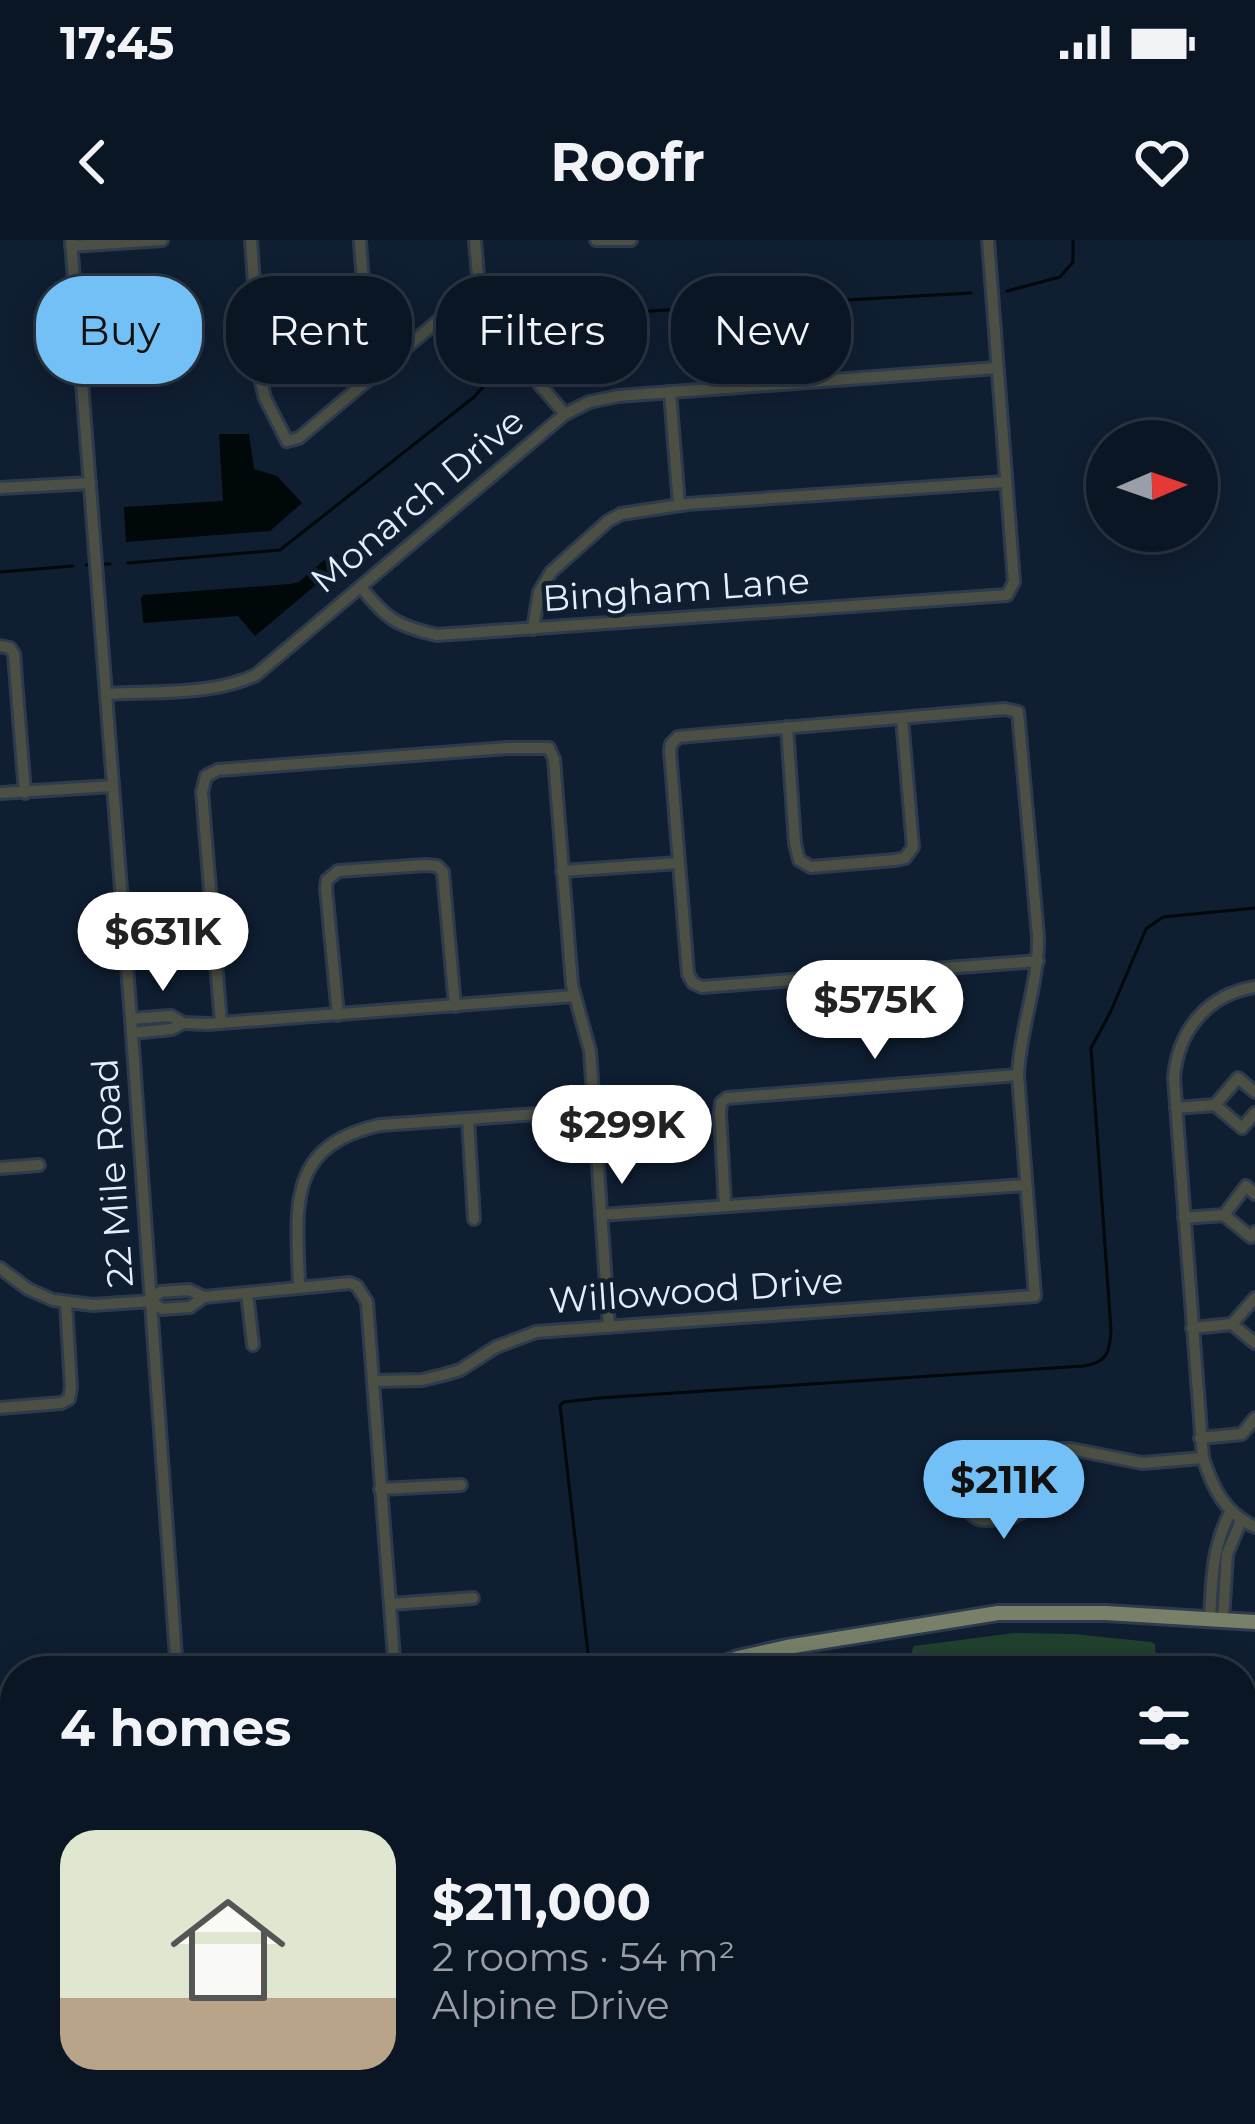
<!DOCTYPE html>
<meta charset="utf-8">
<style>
:root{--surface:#0b1625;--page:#192332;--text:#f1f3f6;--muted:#9a9fa7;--line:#2b3542;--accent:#73c0f6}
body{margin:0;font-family:Montserrat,sans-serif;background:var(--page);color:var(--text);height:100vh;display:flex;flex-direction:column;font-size:45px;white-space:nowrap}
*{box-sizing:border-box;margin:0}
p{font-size:39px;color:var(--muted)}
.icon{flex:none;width:66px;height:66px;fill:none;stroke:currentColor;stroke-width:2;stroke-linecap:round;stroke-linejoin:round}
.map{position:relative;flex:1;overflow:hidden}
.side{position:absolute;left:0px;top:1416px;width:1257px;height:468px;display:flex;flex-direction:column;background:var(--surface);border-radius:48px 48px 0 0;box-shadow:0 6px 30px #0003,0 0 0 3px var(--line)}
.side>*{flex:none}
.top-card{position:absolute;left:36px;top:36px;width:1185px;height:108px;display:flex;gap:24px}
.needle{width:78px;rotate:88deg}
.tools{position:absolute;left:1086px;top:180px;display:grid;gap:24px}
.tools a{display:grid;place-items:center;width:132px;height:132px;border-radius:50%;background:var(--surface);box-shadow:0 6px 30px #0003,0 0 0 3px var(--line);font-size:60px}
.price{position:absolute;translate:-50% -102px;padding:0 27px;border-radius:42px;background:#fff;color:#222;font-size:39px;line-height:78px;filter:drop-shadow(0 3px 6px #0008)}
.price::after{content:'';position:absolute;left:50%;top:72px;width:36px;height:27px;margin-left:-18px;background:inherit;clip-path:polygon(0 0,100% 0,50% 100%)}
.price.active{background:var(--accent);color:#111}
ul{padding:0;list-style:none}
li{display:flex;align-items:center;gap:36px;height:300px;padding:0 60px}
li span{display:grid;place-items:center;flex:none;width:336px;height:240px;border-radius:36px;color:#555}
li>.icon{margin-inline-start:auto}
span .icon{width:144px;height:144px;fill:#fffc;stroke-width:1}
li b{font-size:51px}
h2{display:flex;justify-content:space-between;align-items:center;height:144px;padding:0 60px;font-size:51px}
.pill{padding:0 42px;border-radius:48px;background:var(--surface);box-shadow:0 6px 30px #0003,0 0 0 3px var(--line);font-size:42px;line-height:108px}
.pill.active{background:var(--accent);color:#111}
.status{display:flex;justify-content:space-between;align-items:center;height:84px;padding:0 60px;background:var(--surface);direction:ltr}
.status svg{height:33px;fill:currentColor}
header{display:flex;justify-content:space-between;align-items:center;height:156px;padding:0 60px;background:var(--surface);font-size:54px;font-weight:700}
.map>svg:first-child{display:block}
.green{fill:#21412e}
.water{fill:#000809}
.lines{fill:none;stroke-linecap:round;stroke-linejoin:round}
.stream{stroke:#000809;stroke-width:3}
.river{stroke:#000809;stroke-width:15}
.minor-casing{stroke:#2d3b4d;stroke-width:16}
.major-casing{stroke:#2d3b4d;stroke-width:20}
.minor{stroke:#4b4f44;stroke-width:10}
.major{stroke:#788069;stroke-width:14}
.labels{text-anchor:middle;stroke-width:9;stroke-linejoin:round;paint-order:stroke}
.street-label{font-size:36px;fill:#e4eefb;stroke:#0f1e31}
</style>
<div class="status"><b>17:45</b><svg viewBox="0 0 49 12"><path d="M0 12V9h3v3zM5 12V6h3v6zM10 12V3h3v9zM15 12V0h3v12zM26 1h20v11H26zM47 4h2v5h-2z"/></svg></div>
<header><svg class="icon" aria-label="back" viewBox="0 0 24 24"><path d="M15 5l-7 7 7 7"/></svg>Roofr<svg class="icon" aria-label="heart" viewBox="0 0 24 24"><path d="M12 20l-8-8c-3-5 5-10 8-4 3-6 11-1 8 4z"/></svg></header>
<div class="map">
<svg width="1255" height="1884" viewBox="0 0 1255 1884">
<rect width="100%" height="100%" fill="#0f1e31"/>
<!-- green -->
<path class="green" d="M 1014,1393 L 1075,1394 L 1151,1402 L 1155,1404 L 1157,1431 L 915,1431 L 912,1411 L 914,1406 Z"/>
<!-- water -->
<g class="water">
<path d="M 219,194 L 249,194 L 254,229 L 277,236 L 302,263 L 270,291 L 126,302 L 124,267 L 223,261 Z"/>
<path d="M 332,313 L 335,313 L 342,323 L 255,396 L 238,376 L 144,383 L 143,381 L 141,358 L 143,355 L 290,344 L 299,342 Z"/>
</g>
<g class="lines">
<!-- stream -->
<g class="stream">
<path d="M 1007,51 L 1060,37 L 1073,22 L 1073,0"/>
<path d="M 529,103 L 561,76 L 971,53"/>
<path d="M 128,323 L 280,310 L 474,157 L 502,126"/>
<path d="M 104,324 L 110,324"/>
<path d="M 86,325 L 88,325"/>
<path d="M 0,332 L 73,326"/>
<path d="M 590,1431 L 560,1165 L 564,1162 L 599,1158 L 1083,1126 C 1107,1123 1110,1112 1111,1090 L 1091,808 L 1110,773 L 1146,689 L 1163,677 L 1255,668"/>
<path d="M 1242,1617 L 1255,1609"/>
</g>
<!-- river -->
<path class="river" d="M 246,1884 L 254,1869"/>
<defs>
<g id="minor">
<path d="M 71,0 L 131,779 L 177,1431"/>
<path d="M 251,0 L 261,142 L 265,158 L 287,201 L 299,198 L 439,80 L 480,60"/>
<path d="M 360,0 C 363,55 365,69 403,110"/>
<path d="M 475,0 L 480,60 L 491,88 L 565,174"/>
<path d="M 596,0 L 631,0"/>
<path d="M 71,6 L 162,0"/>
<path d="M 670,152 L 679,265"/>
<path d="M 0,248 L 90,243"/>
<path d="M 361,347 C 386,379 397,386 437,395 L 1007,355 L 1014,342 L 988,0"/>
<path d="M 533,389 L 539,352 L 551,332 L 608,281 L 621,274 L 687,264 L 1005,242"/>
<path d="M 0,406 L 10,408 L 14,414 L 25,553"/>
<path d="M 106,454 C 154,451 212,456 256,435 L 565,174 L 589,162 L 618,156 L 997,128"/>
<path d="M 787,487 L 795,603 L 799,620 L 811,627 L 895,620 L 905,618 L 913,607 L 902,478"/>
<path d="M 0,553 L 113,546"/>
<path d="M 562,631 L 679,623"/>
<path d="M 1255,747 C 1207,755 1178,790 1174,838 L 1203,1218 C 1213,1249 1225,1273 1255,1287"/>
<path d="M 338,775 L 326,648 L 327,640 L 338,631 L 426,625 L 437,626 L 443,632 L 455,766"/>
<path d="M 131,779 L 171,776 L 183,783 L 208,784 L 574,756"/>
<path d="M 221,783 L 202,552 L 206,536 L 218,530 L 507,508 L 549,508 L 554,519 L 572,745 L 590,811 L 609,1087"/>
<path d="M 132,793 L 172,789 L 183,783"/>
<path d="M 1215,865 L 1238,838 L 1255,852"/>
<path d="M 1176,868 L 1215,865 L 1242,888 L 1255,873"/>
<path d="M 468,879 L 474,979"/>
<path d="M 0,928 L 39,925"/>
<path d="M 725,966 L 720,873 L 721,863 L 727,858 L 1018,835"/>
<path d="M 601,975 L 1026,945"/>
<path d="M 1224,975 L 1246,946 L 1255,954"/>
<path d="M 1184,978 L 1224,975 L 1251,997 L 1255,992"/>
<path d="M 0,1028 L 28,1049 L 53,1060 L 93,1065 L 151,1061 L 162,1069 L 190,1067 L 204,1057 L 350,1043 L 357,1046 L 367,1062 L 395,1431"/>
<path d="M 299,1046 C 297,967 285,906 380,885 L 594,870"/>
<path d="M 247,1053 L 253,1105"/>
<path d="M 151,1061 L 160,1052 L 189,1050 L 204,1057"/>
<path d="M 1232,1084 L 1255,1103"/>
<path d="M 1192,1088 L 1232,1084 L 1255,1058"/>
<path d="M 373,1141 L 422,1140 L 443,1135 L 460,1130 L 496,1107 L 536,1092 L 1035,1056 L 1018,835 C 1020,788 1039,743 1038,696 L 1018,472 L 1005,469 L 678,497 L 671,504 L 670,511 L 688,734 L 693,743 L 702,747 L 1038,721"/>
<path d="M 0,1168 L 61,1163 L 69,1159 L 71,1147 L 66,1063"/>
<path d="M 1200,1198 L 1242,1194 L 1255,1178"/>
<path d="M 1026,1212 L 1029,1256 L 1025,1270 C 1016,1277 1011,1278 999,1279 C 990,1280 980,1282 972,1275 C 959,1263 958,1224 976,1216 C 990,1211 1053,1209 1071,1209 L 1142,1223 L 1203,1218"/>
<path d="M 380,1249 L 461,1245"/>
<path d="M 392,1364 L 473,1358"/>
<path d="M 1210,1379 C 1212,1341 1212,1306 1231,1271"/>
<path d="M 1223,1380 L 1227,1314 L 1241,1281"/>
<path d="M 1242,1835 L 1255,1839"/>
<path d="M 208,1869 L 209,1884"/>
<path d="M 591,1869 L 592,1884"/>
<path d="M 779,1869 L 780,1884"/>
<path d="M 889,1869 L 890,1884"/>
<path d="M 1006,1869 L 1008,1884"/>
<path d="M 1121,1869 L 1122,1884"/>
<path d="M 434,1884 L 452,1869"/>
<path d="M 468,1884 L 480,1869"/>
<path d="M 1248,1884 L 1248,1871 L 1255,1843"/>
</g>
<g id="major">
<path d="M 703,1431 L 738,1418 L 787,1407 L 998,1373 L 1106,1373 L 1255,1382"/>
<path d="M 0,1716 L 15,1715"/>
</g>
</defs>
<!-- minor casing -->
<use href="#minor" class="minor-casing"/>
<!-- major casing -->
<use href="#major" class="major-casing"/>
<!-- minor -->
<use href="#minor" class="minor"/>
<!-- major -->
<use href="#major" class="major"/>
</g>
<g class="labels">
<!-- street labels -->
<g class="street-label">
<text transform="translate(417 260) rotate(-40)" y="13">Monarch Drive</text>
<text transform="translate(676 349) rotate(-4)" y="13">Bingham Lane</text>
<text transform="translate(112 933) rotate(-94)" y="13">22 Mile Road</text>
<text transform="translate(696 1050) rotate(-4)" y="13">Willowood Drive</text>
</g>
</g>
</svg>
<div class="tools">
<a><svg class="needle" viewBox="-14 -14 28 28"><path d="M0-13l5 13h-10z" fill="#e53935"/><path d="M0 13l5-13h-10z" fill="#9a9fa7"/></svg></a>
</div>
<b class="price" style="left:163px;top:754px">$631K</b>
<b class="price" style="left:875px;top:822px">$575K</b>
<b class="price" style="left:622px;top:947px">$299K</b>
<b class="price active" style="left:1004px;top:1302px">$211K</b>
<div class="top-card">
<a class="pill active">Buy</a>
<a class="pill">Rent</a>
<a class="pill">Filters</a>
<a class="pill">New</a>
</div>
<section class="side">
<h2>4 homes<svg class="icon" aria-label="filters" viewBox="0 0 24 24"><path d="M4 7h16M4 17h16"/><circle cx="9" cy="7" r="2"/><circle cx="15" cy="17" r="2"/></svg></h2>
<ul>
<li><span style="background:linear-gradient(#dfe7d0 70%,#b9a48a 0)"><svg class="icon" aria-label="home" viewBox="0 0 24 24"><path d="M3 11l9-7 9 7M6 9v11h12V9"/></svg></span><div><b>$211,000</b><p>2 rooms · 54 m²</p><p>Alpine Drive</p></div></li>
</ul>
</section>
</div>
